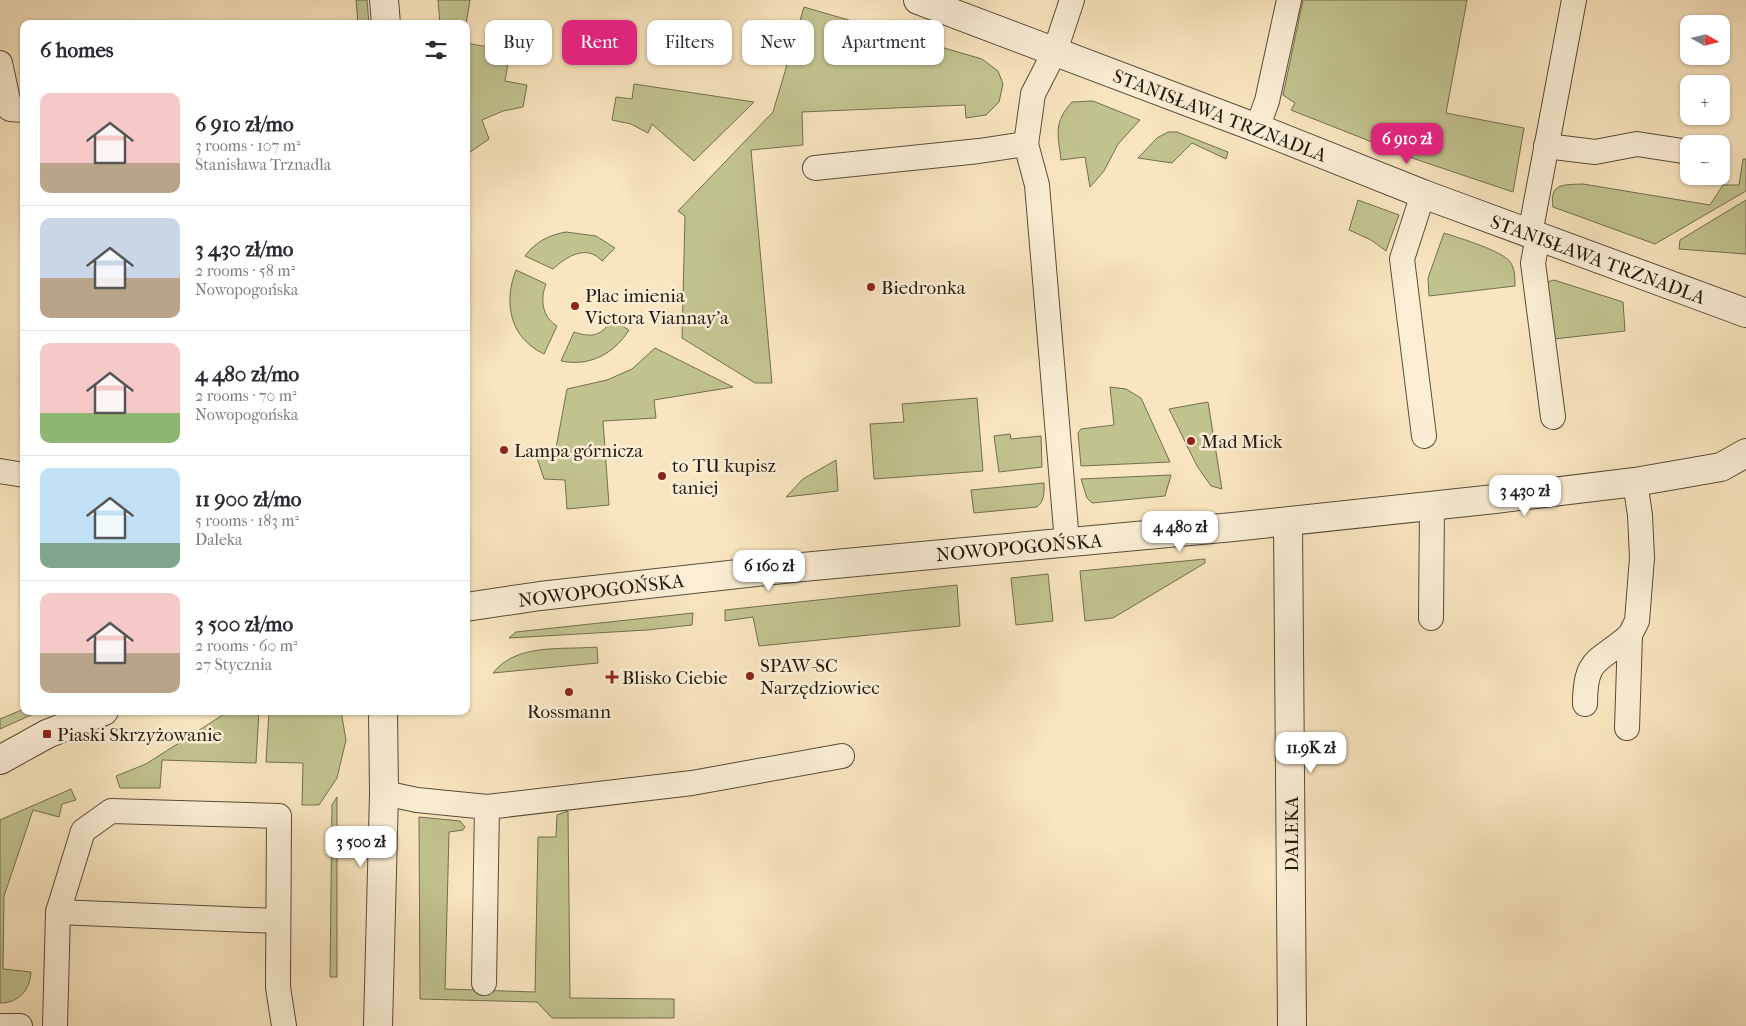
<!DOCTYPE html>
<meta charset="utf-8">
<style>
:root{--surface:#fff;--page:#f2f2f3;--text:#2b2b33;--muted:#7c7c81;--line:#e1e1e2;--accent:#db2777}
body{margin:0;font-family:"IM FELL French Canon",serif;background:var(--page);color:var(--text);height:100vh;display:flex;flex-direction:column;font-size:19px;white-space:nowrap}
*{box-sizing:border-box;margin:0}
p{font-size:16px;color:var(--muted)}
.icon{flex:none;width:28px;height:28px;fill:none;stroke:currentColor;stroke-width:2;stroke-linecap:round;stroke-linejoin:round}
.map{position:relative;flex:1;overflow:hidden}
.details{position:absolute;left:20px;top:20px;width:450px;height:695px;display:flex;flex-direction:column;background:var(--surface);border-radius:10px;box-shadow:0 1px 4px #0004}
.details>*{flex:none}
.hud{position:absolute;left:485px;top:20px;width:475px;height:45px;display:flex;gap:10px}
.needle{width:32px;rotate:98deg}
.buttons{position:absolute;left:1680px;top:15px;display:grid;gap:10px}
.buttons a{display:grid;place-items:center;width:50px;height:50px;border-radius:10px;background:var(--surface);box-shadow:0 1px 4px #0004;font-size:25px}
.price{position:absolute;translate:-50% -42px;padding:0 11px;border-radius:10px;background:#fff;color:#222;font-size:16px;line-height:32px;filter:drop-shadow(0 1px 2px #0008)}
.price::after{content:'';position:absolute;left:50%;top:30px;width:15px;height:11px;margin-left:-8px;background:inherit;clip-path:polygon(0 0,100% 0,50% 100%)}
.price.current{background:var(--accent);color:#fff}
ul{padding:0;list-style:none}
li{display:flex;align-items:center;gap:15px;height:125px;padding:0 20px}
li+li{border-top:1px solid var(--line)}
li span{display:grid;place-items:center;flex:none;width:140px;height:100px;border-radius:10px;color:#555}
li>.icon{margin-inline-start:auto}
span .icon{width:60px;height:60px;fill:#fffc;stroke-width:1}
li b{font-size:21px}
h2{display:flex;justify-content:space-between;align-items:center;height:60px;padding:0 20px;font-size:21px}
.tag{padding:0 18px;border-radius:10px;background:var(--surface);box-shadow:0 1px 4px #0004;font-size:18px;line-height:45px}
.tag.current{background:var(--accent);color:#fff}
.map>svg:first-child{display:block}
.green{fill:#c1c38f;stroke:#726e4e}
.lines{fill:none;stroke-linecap:round;stroke-linejoin:round}
.service-casing{stroke:#584c3a;stroke-width:26}
.minor-casing{stroke:#584c3a;stroke-width:30}
.tertiary-casing{stroke:#584c3a;stroke-width:30}
.service{stroke:#fbeed5;stroke-width:24}
.minor{stroke:#fbeed5;stroke-width:28}
.tertiary{stroke:#fbeed5;stroke-width:28}
.poi-dot{fill:#8f2418;stroke:#fbeed5;stroke-width:2}
.labels{text-anchor:middle;stroke-width:5;stroke-linejoin:round;paint-order:stroke}
.street-label{font-size:19px;fill:#23190e;stroke:#fbeed5}
.poi-label{font-size:19px;fill:#23190e;stroke:#fbeed5;text-anchor:start}
</style>
<div class="map">
<svg width="1746" height="1026" viewBox="0 0 1746 1026">
<rect width="100%" height="100%" fill="#f9e5bf"/>
<filter id="stains"><feTurbulence type="fractalNoise" baseFrequency=".004" numOctaves="4"/><feColorMatrix values="0 0 0 0 .2 0 0 0 0 .09 0 0 0 0 .02 0 0 0 .5 -.17"/></filter>
<radialGradient id="worn" r=".72"><stop offset=".6" stop-color="#630" stop-opacity="0"/><stop offset="1" stop-color="#630" stop-opacity=".3"/></radialGradient>
<!-- green -->
<g class="green">
<path d="M 356,0 L 367,0 L 369,24 L 358,24 Z"/>
<path d="M 438,0 L 470,0 L 466,24 L 440,24 Z"/>
<path d="M 1303,0 L 1467,0 L 1446,113 L 1524,128 L 1513,192 L 1415,159 L 1291,110 L 1295,103 L 1283,95 Z"/>
<path d="M 804,7 L 982,59 L 998,71 L 1003,84 L 999,102 L 986,115 L 966,118 L 965,105 L 802,112 L 803,145 L 751,150 L 772,383 L 755,383 L 682,338 L 685,216 L 678,211 L 773,112 Z"/>
<path d="M 466,43 L 510,51 L 505,81 L 527,85 L 523,107 L 503,111 L 482,120 L 489,139 L 466,155 Z"/>
<path d="M 634,84 L 754,102 L 694,161 L 652,124 L 648,133 L 631,124 L 612,120 L 616,97 L 632,99 Z"/>
<path d="M 1093,101 L 1140,120 L 1118,144 L 1104,171 L 1090,187 L 1085,157 L 1061,160 C 1058,134 1053,123 1072,102 Z"/>
<path d="M 1168,132 L 1177,132 L 1228,152 L 1226,159 L 1192,143 L 1172,163 L 1138,158 L 1157,138 Z"/>
<path d="M 1743,159 L 1746,159 L 1746,191 L 1655,244 L 1553,207 C 1549,182 1565,185 1583,184 L 1710,205 L 1723,185 L 1739,185 Z"/>
<path d="M 1358,200 L 1399,215 L 1386,251 L 1371,240 L 1349,230 Z"/>
<path d="M 1746,200 L 1746,254 L 1679,249 L 1680,240 Z"/>
<path d="M 566,232 L 596,236 L 615,248 L 602,261 C 587,244 567,256 553,269 L 525,256 C 535,242 549,235 566,232 Z"/>
<path d="M 1444,233 C 1459,238 1504,251 1511,263 C 1515,270 1515,278 1515,286 L 1429,296 L 1428,278 Z"/>
<path d="M 516,270 L 546,284 C 540,299 542,317 557,326 L 544,354 C 510,338 503,303 516,270 Z"/>
<path d="M 1554,280 L 1623,302 L 1625,331 L 1554,339 L 1547,282 Z"/>
<path d="M 612,320 L 629,330 C 614,354 589,367 561,361 L 574,332 C 592,338 601,336 612,320 Z"/>
<path d="M 655,348 L 733,387 L 654,400 L 656,418 L 603,421 L 609,505 L 567,509 L 565,480 L 544,479 L 537,458 L 554,459 L 567,389 L 607,380 L 632,369 Z"/>
<path d="M 1110,387 L 1126,389 L 1141,398 L 1170,462 L 1081,466 L 1078,433 L 1081,429 L 1114,425 Z"/>
<path d="M 977,398 L 983,471 L 874,479 L 870,424 L 904,422 L 902,404 Z"/>
<path d="M 1208,402 L 1222,489 L 1211,486 L 1197,466 L 1169,409 Z"/>
<path d="M 1010,434 L 1011,439 L 1041,436 L 1042,467 L 999,472 L 994,436 Z"/>
<path d="M 836,460 L 838,491 L 786,497 L 803,479 Z"/>
<path d="M 1171,475 L 1165,496 L 1092,503 L 1087,498 L 1081,479 Z"/>
<path d="M 1044,483 C 1044,493 1045,500 1037,507 L 974,513 L 971,490 Z"/>
<path d="M 1205,559 L 1205,563 L 1113,618 L 1085,621 L 1080,571 Z"/>
<path d="M 1048,574 L 1053,621 L 1016,625 L 1011,578 Z"/>
<path d="M 957,585 L 960,626 L 759,646 L 753,617 L 725,621 L 725,610 Z"/>
<path d="M 693,613 L 692,625 L 647,630 L 509,638 L 516,632 Z"/>
<path d="M 597,647 L 598,663 L 493,673 C 516,643 562,650 597,647 Z"/>
<path d="M 24,709 L 24,711 L 40,711 L 0,729 L 0,719 Z"/>
<path d="M 229,711 L 259,711 L 256,763 L 162,760 L 160,788 L 120,788 L 116,776 L 146,764 Z"/>
<path d="M 269,711 L 341,711 L 346,740 L 337,778 L 319,805 L 302,805 L 303,763 L 266,762 Z"/>
<path d="M 71,789 L 76,800 L 62,804 L 59,817 L 33,810 L 4,896 L 3,969 L 31,972 C 30,990 19,1003 0,1003 L 0,820 Z"/>
<path d="M 337,797 L 337,977 L 330,977 L 332,805 Z"/>
<path d="M 568,811 L 570,998 L 674,999 L 674,1018 L 552,1018 L 537,1002 L 420,999 L 419,817 L 460,821 L 465,827 L 463,830 L 449,832 L 445,989 L 535,992 L 538,837 L 556,837 L 557,815 Z"/>
</g>
<g class="lines">
<defs>
<g id="service">
<path d="M 0,63 L 10,109 L 24,110"/>
<path d="M 1257,128 L 1267,101 L 1289,0"/>
<path d="M 1546,146 L 1595,152 L 1637,144 L 1689,152"/>
<path d="M 815,168 L 979,151 L 1026,144"/>
<path d="M 1423,194 L 1402,259 L 1424,436"/>
<path d="M 1530,234 L 1574,0"/>
<path d="M 1538,236 L 1533,263 L 1553,417"/>
<path d="M 0,471 L 24,475"/>
<path d="M 1067,542 L 1037,185 L 1026,144 L 1033,94 L 1055,51 L 1072,0"/>
<path d="M 1431,618 L 1432,506"/>
<path d="M 1585,704 C 1585,656 1599,663 1630,635"/>
<path d="M 1627,728 L 1630,635 L 1637,621 L 1642,558 L 1640,515 L 1635,482"/>
<path d="M 384,793 L 417,800 L 487,807 L 484,983"/>
<path d="M 487,807 L 692,783 L 842,756"/>
<path d="M 58,912 L 277,921"/>
<path d="M 0,1026 L 20,1026"/>
<path d="M 55,1026 L 58,912 L 83,831 L 111,811 L 279,816 L 278,987 L 284,1026"/>
</g>
<g id="minor">
<path d="M 384,0 L 386,24"/>
<path d="M 918,0 L 1257,128 L 1423,194 L 1746,313"/>
<path d="M 1288,522 L 1292,1026"/>
<path d="M 378,1026 L 384,793 L 383,711"/>
</g>
<g id="tertiary">
<path d="M 466,607 L 540,596 L 792,568 L 1233,527 L 1495,499 L 1635,482 L 1721,467 L 1746,453"/>
<path d="M 0,760 L 47,734 L 104,711"/>
</g>
</defs>
<!-- service casing -->
<use href="#service" class="service-casing"/>
<!-- minor casing -->
<use href="#minor" class="minor-casing"/>
<!-- tertiary casing -->
<use href="#tertiary" class="tertiary-casing"/>
<!-- service -->
<use href="#service" class="service"/>
<!-- minor -->
<use href="#minor" class="minor"/>
<!-- tertiary -->
<use href="#tertiary" class="tertiary"/>
</g>
<!-- markers -->
<g class="poi-dot">
<circle cx="871" cy="287" r="5"/>
<circle cx="575" cy="306" r="5"/>
<circle cx="1191" cy="441" r="5"/>
<circle cx="504" cy="450" r="5"/>
<circle cx="662" cy="476" r="5"/>
<circle cx="750" cy="676" r="5"/>
<path d="M609.5 669.5h5v5h5v5h-5v5h-5v-5h-5v-5h5z"/>
<circle cx="569" cy="692" r="5"/>
<rect x="42" y="729" width="10" height="10" rx="2.5"/>
</g>
<g class="labels">
<!-- street labels -->
<g class="street-label">
<text transform="translate(1220 115) rotate(21)" y="7">STANISŁAWA TRZNADLA</text>
<text transform="translate(1598 259) rotate(20)" y="7">STANISŁAWA TRZNADLA</text>
<text transform="translate(1019 547) rotate(-5)" y="7">NOWOPOGOŃSKA</text>
<text transform="translate(601 590) rotate(-7)" y="7">NOWOPOGOŃSKA</text>
<text transform="translate(1291 834) rotate(-90)" y="7">DALEKA</text>
</g>
<!-- poi labels -->
<g class="poi-label">
<text x="881" y="294">Biedronka</text>
<text x="585" y="302">Plac imienia<tspan x="585" dy="22">Victora Viannay'a</tspan></text>
<text x="1201" y="448">Mad Mick</text>
<text x="514" y="457">Lampa górnicza</text>
<text x="672" y="472">to TU kupisz<tspan x="672" dy="22">taniej</tspan></text>
<text x="760" y="672">SPAW-SC<tspan x="760" dy="22">Narzędziowiec</tspan></text>
<text x="622" y="684">Blisko Ciebie</text>
<text x="569" y="718" text-anchor="middle">Rossmann</text>
<text x="57" y="741">Piaski Skrzyżowanie</text>
</g>
</g>
<rect width="100%" height="100%" filter="url(#stains)"/>
<rect width="100%" height="100%" fill="url(#worn)"/>
</svg>
<div class="buttons">
<a><svg class="needle" viewBox="-14 -14 28 28"><path d="M0-13l5 13h-10z" fill="#e53935"/><path d="M0 13l5-13h-10z" fill="#7c7c81"/></svg></a>
<a>+</a>
<a>−</a>
</div>
<b class="price current" style="left:1407px;top:165px">6 910 zł</b>
<b class="price" style="left:1525px;top:517px">3 430 zł</b>
<b class="price" style="left:1180px;top:553px">4 480 zł</b>
<b class="price" style="left:769px;top:592px">6 160 zł</b>
<b class="price" style="left:1311px;top:774px">11.9K zł</b>
<b class="price" style="left:361px;top:868px">3 500 zł</b>
<div class="hud">
<a class="tag">Buy</a>
<a class="tag current">Rent</a>
<a class="tag">Filters</a>
<a class="tag">New</a>
<a class="tag">Apartment</a>
</div>
<section class="details">
<h2>6 homes<svg class="icon" aria-label="filters" viewBox="0 0 24 24"><path d="M4 7h16M4 17h16"/><circle cx="9" cy="7" r="2"/><circle cx="15" cy="17" r="2"/></svg></h2>
<ul>
<li><span style="background:linear-gradient(#f6c9c9 70%,#b9a48a 0)"><svg class="icon" aria-label="home" viewBox="0 0 24 24"><path d="M3 11l9-7 9 7M6 9v11h12V9"/></svg></span><div><b>6 910 zł/mo</b><p>3 rooms · 107 m²</p><p>Stanisława Trznadla</p></div></li>
<li><span style="background:linear-gradient(#c9d6e8 60%,#b9a48a 0)"><svg class="icon" aria-label="home" viewBox="0 0 24 24"><path d="M3 11l9-7 9 7M6 9v11h12V9"/></svg></span><div><b>3 430 zł/mo</b><p>2 rooms · 58 m²</p><p>Nowopogońska</p></div></li>
<li><span style="background:linear-gradient(#f6c9c9 70%,#8fb573 0)"><svg class="icon" aria-label="home" viewBox="0 0 24 24"><path d="M3 11l9-7 9 7M6 9v11h12V9"/></svg></span><div><b>4 480 zł/mo</b><p>2 rooms · 70 m²</p><p>Nowopogońska</p></div></li>
<li><span style="background:linear-gradient(#bfe0f5 75%,#7fa58c 0)"><svg class="icon" aria-label="home" viewBox="0 0 24 24"><path d="M3 11l9-7 9 7M6 9v11h12V9"/></svg></span><div><b>11 900 zł/mo</b><p>5 rooms · 183 m²</p><p>Daleka</p></div></li>
<li><span style="background:linear-gradient(#f6c9c9 60%,#b9a48a 0)"><svg class="icon" aria-label="home" viewBox="0 0 24 24"><path d="M3 11l9-7 9 7M6 9v11h12V9"/></svg></span><div><b>3 500 zł/mo</b><p>2 rooms · 60 m²</p><p>27 Stycznia</p></div></li>
</ul>
</section>
</div>
